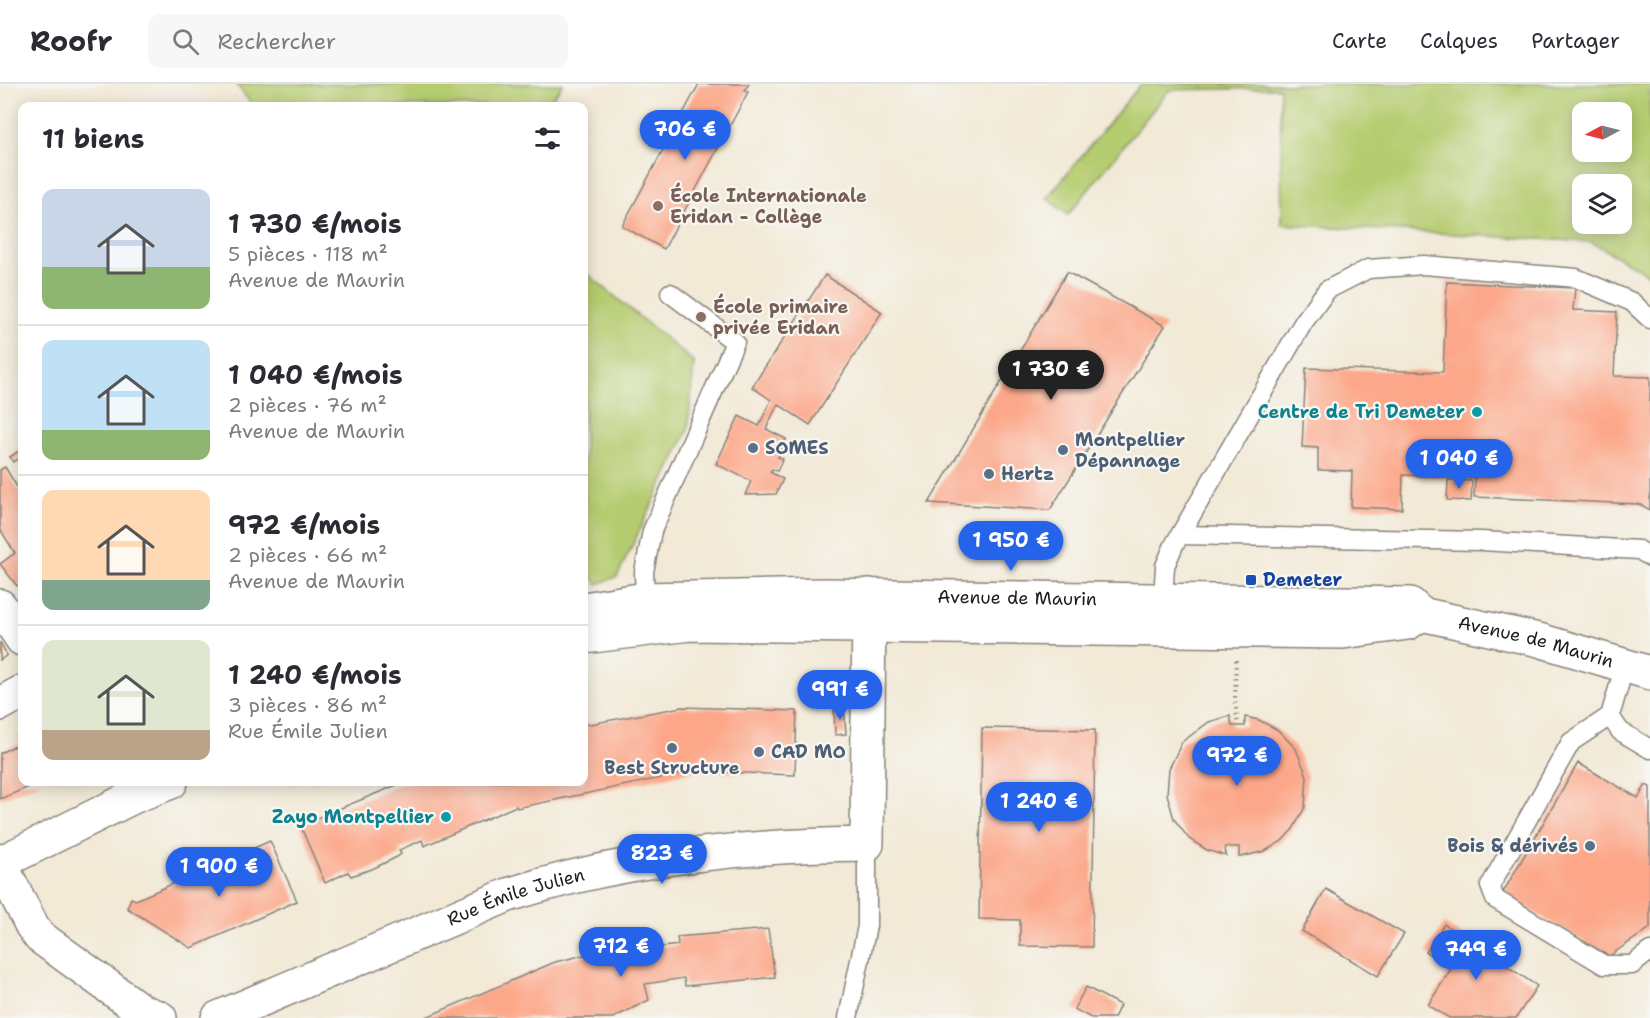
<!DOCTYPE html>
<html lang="fr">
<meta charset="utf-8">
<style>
:root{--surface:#fff;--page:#f7f7f7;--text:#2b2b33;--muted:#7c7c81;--line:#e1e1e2;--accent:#2563eb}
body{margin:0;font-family:"Shantell Sans",sans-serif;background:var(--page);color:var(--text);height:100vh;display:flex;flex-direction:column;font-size:22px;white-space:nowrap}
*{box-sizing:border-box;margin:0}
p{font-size:20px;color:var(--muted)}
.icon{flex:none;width:33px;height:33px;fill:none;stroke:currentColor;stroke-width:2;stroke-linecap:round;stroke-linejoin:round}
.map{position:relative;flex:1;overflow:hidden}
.details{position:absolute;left:18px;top:18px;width:570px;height:684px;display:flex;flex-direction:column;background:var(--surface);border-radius:12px;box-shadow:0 3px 15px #0003}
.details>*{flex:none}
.needle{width:39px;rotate:263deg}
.controls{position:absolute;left:1572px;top:18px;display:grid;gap:12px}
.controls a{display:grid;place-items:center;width:60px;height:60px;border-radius:12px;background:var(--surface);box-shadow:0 3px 15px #0003;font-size:30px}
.price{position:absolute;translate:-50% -51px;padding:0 14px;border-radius:21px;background:var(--accent);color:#fff;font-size:20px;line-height:39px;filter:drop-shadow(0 2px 3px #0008)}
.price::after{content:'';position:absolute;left:50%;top:36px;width:18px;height:14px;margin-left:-9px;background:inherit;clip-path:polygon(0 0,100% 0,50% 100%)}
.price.selected{background:#222;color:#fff}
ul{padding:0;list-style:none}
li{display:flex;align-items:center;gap:18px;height:150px;padding:0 24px}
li+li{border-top:2px solid var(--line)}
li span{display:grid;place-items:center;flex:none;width:168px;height:120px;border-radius:12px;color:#555}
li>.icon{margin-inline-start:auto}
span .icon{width:72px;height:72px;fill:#fffc;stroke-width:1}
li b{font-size:26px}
h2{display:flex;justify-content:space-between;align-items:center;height:72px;padding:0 24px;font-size:26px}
header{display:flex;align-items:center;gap:36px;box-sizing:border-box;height:84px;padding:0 30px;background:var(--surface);border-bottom:2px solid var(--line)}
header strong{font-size:28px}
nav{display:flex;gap:33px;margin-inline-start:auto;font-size:21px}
.search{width:420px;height:54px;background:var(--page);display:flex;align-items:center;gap:15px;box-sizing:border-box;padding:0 21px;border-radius:12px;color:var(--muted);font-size:22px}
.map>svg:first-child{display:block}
.green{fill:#b6cc70;stroke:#697446;stroke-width:1.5;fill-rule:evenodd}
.building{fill:#fca789}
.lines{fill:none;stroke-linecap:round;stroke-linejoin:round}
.lane-casing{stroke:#878279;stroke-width:21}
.street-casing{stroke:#878279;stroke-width:36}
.path{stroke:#878279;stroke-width:4;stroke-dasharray:1.5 4.5;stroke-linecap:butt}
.lane{stroke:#fff;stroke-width:18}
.street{stroke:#fff;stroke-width:33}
.education-dot{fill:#8d6e63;stroke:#f6f6f2;stroke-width:2}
.culture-dot{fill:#0f9aa8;stroke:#f6f6f2;stroke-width:2}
.service-dot{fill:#5c6f8a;stroke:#f6f6f2;stroke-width:2}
.transit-dot{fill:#1a4fb4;stroke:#f6f6f2;stroke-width:2}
.labels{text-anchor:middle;stroke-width:4.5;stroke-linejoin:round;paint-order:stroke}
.education-label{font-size:18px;font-weight:bold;fill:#785e54;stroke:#f6f6f2;text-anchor:start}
.culture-label{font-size:18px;font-weight:bold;fill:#0d838f;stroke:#f6f6f2;text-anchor:end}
.service-label{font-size:18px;font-weight:bold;fill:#4e5e75;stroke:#f6f6f2;text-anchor:start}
.transit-label{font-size:18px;font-weight:bold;fill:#164399;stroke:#f6f6f2;text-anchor:start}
.street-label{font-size:18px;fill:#1c1c1c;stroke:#f6f6f2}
</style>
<header>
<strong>Roofr</strong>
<div class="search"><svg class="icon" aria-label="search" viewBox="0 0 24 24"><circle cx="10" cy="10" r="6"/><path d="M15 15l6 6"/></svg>Rechercher</div>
<nav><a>Carte</a><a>Calques</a><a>Partager</a></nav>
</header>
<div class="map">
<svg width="1650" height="934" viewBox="0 0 1650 934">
<rect width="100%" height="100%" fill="#f6f6f2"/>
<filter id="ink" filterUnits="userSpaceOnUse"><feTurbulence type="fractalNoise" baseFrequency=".0167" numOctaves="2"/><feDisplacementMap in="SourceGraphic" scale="12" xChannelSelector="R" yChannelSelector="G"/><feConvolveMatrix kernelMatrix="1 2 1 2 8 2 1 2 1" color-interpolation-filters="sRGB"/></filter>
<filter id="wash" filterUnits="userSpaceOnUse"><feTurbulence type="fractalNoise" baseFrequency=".008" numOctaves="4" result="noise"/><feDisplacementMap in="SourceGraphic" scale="24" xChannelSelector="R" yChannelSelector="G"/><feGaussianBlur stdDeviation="1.35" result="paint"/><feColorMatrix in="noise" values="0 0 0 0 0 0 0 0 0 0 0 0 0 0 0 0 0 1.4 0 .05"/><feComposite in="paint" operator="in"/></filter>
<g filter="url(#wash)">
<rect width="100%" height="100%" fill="#f2e9d6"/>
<!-- green -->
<g class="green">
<path d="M 236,0 L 563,0 L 547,22 L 253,22 Z"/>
<path d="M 1141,0 L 1650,0 L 1650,191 L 1591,158 L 1282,140 L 1280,4 L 1169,6 L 1068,131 L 1047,114 ZM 1622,28 L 1622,68 L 1582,68 L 1582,28 ZM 1622,100 L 1622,140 L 1582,140 L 1582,100 Z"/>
<path d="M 584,187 L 694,278 L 688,346 L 617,493 L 597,500 L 584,481 Z"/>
</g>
<g id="blocks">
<!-- building -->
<g class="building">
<path d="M 699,0 L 749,0 L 745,6 L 748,8 L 664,165 L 622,142 Z"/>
<path d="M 1067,188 L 1165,242 L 1050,426 L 929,419 Z"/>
<path d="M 825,191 L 882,228 L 810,341 L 778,320 L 766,345 L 786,355 L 778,373 L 783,375 L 777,387 L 772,385 L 770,388 L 783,395 L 776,410 L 745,411 L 751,397 L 716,380 L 739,332 L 759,342 L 771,316 L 752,303 Z"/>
<path d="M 1447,198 L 1575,204 L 1573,226 L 1617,228 L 1614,292 L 1650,293 L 1650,426 L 1639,420 L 1474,413 L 1475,394 L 1403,391 L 1402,425 L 1351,423 L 1352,387 L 1318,386 L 1318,364 L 1302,363 L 1306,284 L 1443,288 Z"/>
<path d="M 22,365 L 22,372 L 13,378 L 10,373 Z"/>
<path d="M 5,383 L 22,411 L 22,499 L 17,502 L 0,480 L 15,469 L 0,445 L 0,386 Z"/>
<path d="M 1448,396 L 1472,397 L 1471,417 L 1447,416 Z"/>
<path d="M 0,558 L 7,571 L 0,576 Z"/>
<path d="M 682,623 L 797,627 L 795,691 L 694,687 L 517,724 L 516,722 L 424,762 L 422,756 L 399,766 L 401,770 L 397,773 L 372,785 L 351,792 L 348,788 L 325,799 L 300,741 L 404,698 L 584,698 L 584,641 Z"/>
<path d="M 844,623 L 846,650 L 835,651 L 834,624 Z"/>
<path d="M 1230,632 L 1232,642 L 1245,642 L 1245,633 L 1259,636 L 1278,646 L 1296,665 L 1307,692 L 1305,723 L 1293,745 L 1282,757 L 1265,767 L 1241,773 L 1239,773 L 1239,763 L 1225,763 L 1226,772 L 1207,766 L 1189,755 L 1174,735 L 1167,710 L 1169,685 L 1182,658 L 1209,638 Z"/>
<path d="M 982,644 L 1095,646 L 1092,863 L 1020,862 L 1020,836 L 979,835 Z"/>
<path d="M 22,650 L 22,698 L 41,698 L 0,715 L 0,669 L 20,659 L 18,653 Z"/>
<path d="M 1578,679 L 1638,714 L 1646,701 L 1650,703 L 1650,844 L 1609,872 L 1502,810 Z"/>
<path d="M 270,757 L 297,817 L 191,864 L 127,824 L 131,814 L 136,816 Z"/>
<path d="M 1326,805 L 1404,850 L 1378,892 L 1302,847 Z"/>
<path d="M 1444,840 L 1537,902 L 1516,934 L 1449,934 L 1428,921 L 1451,885 L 1426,868 Z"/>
<path d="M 768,845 L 775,893 L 685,902 L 684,894 L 645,900 L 649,916 L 613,934 L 424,934 L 555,878 L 631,860 L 632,867 L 678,861 L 677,853 Z"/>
<path d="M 1086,903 L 1120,921 L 1114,934 L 1091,934 L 1074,925 Z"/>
</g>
</g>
</g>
<g filter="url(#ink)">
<use href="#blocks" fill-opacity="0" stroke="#878279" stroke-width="1.5"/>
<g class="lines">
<defs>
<g id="lane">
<path d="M 1181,451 L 1481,457 L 1639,466 L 1650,473"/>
<path d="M 645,515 L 644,488 L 652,447 L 735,258 L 670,209"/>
<path d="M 1163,516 L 1165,482 L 1174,461 L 1303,239 L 1327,206 L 1368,185 L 1424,181 L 1576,194 L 1632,218 L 1650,235"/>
<path d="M 1625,581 L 1610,632 L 1571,658 L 1490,802 L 1495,815 L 1604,881 L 1632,881 L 1650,867"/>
<path d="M 1610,632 L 1620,647 L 1650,665"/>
<path d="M 848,934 L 867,842 L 867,760"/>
</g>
<g id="street">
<path d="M 0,522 L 22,555"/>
<path id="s1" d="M 584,525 L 645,515 L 824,511 L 1410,520 L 1421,530 L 1539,556 L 1650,589"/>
<path d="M 584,553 L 690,540 L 1343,548 L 1408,539 L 1421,530"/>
<path d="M 0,620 L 22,608"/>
<path d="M 0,779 L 32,842 L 40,853 L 142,927 L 160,934"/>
<path d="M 0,779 L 135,712 L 171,698"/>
<path id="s2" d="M 218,934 L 508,811 C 624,774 745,761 867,760 L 869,511"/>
</g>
</defs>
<!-- lane casing -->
<use href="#lane" class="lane-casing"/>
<!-- street casing -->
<use href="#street" class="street-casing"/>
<!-- path -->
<path class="path" d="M 1236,576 L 1235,616 L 1238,642"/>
<!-- lane -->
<use href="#lane" class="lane"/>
<!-- street -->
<use href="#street" class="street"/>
</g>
</g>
<!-- markers -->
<g class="education-dot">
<circle cx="658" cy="122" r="6"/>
<circle cx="701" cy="233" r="6"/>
</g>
<g class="culture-dot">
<circle cx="1477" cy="328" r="6"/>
<circle cx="446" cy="733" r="6"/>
</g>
<g class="service-dot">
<circle cx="753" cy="364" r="6"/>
<circle cx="1063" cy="366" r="6"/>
<circle cx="989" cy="390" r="6"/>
<circle cx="672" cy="664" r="6"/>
<circle cx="759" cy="668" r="6"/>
<circle cx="1590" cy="762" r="6"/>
</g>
<rect class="transit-dot" x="1245" y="490" width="12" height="12" rx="3"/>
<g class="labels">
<!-- education labels -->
<g class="education-label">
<text x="670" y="118">École Internationale<tspan x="670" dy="21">Eridan - Collège</tspan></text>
<text x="713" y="229">École primaire<tspan x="713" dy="21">privée Eridan</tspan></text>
</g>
<!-- culture labels -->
<g class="culture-label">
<text x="1465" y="334">Centre de Tri Demeter</text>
<text x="434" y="739">Zayo Montpellier</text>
</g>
<!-- service labels -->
<g class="service-label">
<text x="1075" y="362">Montpellier<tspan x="1075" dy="21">Dépannage</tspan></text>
<text x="765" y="370">SOMES</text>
<text x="1001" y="396">Hertz</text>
<text x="771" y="674">CAD MO</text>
<text x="672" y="690" text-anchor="middle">Best Structure</text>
<text x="1578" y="768" text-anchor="end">Bois &amp; dérivés</text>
</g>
<!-- transit labels -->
<g class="transit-label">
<text x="1263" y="502">Demeter</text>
</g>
<!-- street labels -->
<g class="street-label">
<text dy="6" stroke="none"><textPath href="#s1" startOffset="434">Avenue de Maurin</textPath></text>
<text dy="6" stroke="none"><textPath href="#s1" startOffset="960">Avenue de Maurin</textPath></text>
<text dy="6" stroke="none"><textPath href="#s2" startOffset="322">Rue Émile Julien</textPath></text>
</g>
</g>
</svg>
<div class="controls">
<a><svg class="needle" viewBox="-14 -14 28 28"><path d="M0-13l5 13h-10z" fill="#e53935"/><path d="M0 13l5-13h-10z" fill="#7c7c81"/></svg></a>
<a><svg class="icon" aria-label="layers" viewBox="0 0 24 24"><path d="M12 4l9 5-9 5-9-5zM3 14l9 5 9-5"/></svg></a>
</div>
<b class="price" style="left:685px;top:77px">706 €</b>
<b class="price selected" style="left:1051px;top:317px">1 730 €</b>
<b class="price" style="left:1459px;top:406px">1 040 €</b>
<b class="price" style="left:1011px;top:488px">1 950 €</b>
<b class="price" style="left:840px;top:637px">991 €</b>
<b class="price" style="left:1237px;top:703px">972 €</b>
<b class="price" style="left:1039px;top:749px">1 240 €</b>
<b class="price" style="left:662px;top:801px">823 €</b>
<b class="price" style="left:219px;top:814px">1 900 €</b>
<b class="price" style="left:621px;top:894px">712 €</b>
<b class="price" style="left:1476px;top:897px">749 €</b>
<section class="details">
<h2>11 biens<svg class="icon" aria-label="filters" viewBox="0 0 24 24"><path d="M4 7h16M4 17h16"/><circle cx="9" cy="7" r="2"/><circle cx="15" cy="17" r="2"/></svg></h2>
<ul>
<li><span style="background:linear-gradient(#c9d6e8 65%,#8fb573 0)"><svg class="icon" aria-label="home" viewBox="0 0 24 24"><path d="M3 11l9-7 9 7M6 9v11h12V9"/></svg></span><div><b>1 730 €/mois</b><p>5 pièces · 118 m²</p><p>Avenue de Maurin</p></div></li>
<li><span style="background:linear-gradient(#bfe0f5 75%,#8fb573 0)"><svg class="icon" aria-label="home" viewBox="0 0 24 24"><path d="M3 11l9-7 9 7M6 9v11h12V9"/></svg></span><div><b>1 040 €/mois</b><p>2 pièces · 76 m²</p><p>Avenue de Maurin</p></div></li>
<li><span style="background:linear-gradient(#ffd9b3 75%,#7fa58c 0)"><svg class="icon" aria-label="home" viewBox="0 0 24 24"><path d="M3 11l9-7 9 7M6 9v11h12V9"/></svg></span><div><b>972 €/mois</b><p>2 pièces · 66 m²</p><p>Avenue de Maurin</p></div></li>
<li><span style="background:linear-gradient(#dfe7d0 75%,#b9a48a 0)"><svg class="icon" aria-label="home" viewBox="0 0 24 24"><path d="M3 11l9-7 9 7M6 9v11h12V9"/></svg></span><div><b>1 240 €/mois</b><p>3 pièces · 86 m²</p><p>Rue Émile Julien</p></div></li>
</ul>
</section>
</div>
